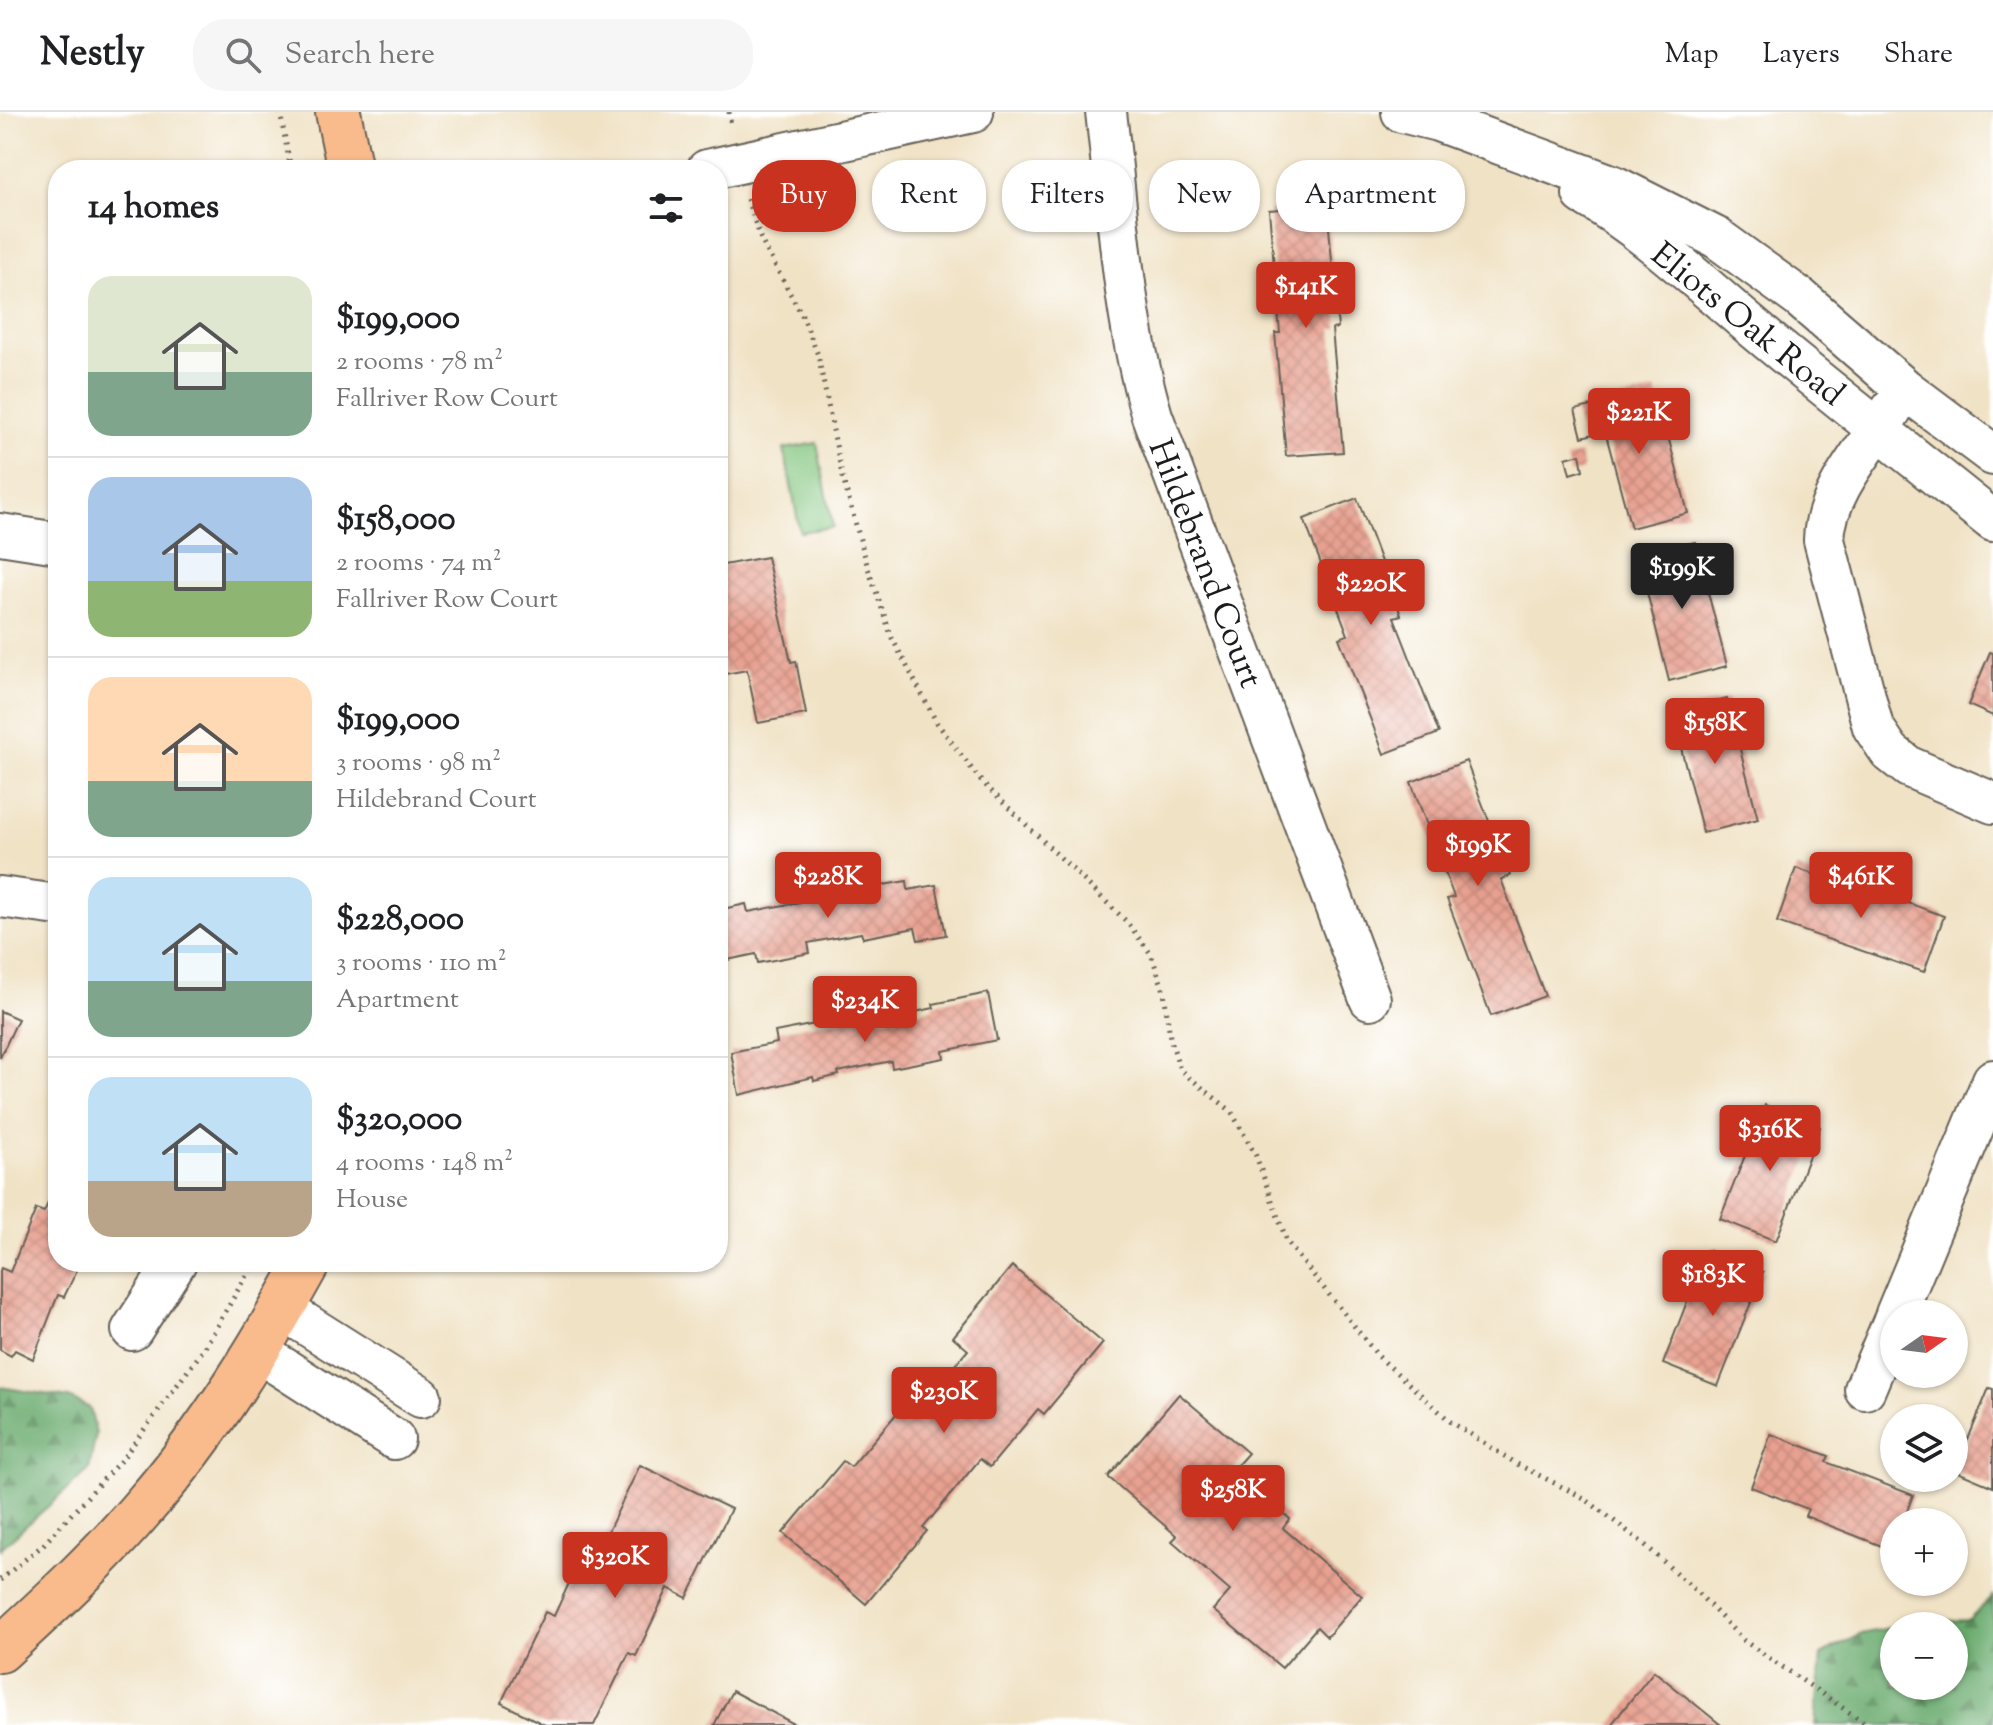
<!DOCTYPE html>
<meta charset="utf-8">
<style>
:root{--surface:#fff;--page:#f6f6f6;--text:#202124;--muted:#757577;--line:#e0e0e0;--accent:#c8321e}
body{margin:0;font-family:"Sorts Mill Goudy",serif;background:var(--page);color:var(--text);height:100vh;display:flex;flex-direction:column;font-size:30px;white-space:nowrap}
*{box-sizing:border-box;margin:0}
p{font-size:26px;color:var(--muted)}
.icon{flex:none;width:44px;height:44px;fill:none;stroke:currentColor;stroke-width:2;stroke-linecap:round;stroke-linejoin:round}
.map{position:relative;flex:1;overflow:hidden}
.drawer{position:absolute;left:48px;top:48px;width:680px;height:1112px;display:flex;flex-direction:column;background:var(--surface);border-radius:32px;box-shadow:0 2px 6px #0004}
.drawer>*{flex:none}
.hud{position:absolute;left:752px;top:48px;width:760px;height:72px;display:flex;gap:16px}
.needle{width:52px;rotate:76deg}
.buttons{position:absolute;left:1880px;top:1188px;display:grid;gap:16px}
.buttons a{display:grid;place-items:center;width:88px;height:88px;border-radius:50%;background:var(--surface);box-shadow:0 2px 6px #0004;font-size:40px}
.price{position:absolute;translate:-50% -68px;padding:0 18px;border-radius:8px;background:var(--accent);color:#fff;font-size:26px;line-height:52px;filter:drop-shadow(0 2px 4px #0008)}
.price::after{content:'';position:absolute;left:50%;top:48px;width:24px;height:18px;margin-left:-12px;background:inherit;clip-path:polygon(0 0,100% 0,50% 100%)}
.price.selected{background:#222;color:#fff}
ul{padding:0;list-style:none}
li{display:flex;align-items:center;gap:24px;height:200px;padding:0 40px}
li+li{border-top:2px solid var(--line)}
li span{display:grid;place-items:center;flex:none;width:224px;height:160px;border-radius:24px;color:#555}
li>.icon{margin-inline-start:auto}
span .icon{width:96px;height:96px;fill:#fffc;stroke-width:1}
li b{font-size:34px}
h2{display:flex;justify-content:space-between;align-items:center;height:96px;padding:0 40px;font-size:34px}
.tag{padding:0 28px;border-radius:32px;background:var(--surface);box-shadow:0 2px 6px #0004;font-size:28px;line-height:72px}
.tag.selected{background:var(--accent);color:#fff}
header{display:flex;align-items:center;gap:48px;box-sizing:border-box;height:112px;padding:0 40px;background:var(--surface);border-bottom:2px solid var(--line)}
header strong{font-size:38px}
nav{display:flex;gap:44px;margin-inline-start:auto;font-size:28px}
.search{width:560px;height:72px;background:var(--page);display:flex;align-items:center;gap:20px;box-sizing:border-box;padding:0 28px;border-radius:32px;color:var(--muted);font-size:30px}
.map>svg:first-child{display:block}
.forest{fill:url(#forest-firs);stroke:#426344;stroke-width:2}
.park{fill:#82c57e;stroke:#4f704d;stroke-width:2}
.building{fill:url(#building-cross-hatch)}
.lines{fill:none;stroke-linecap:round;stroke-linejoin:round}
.minor-casing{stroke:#666157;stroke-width:44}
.major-casing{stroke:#666157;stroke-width:48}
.path{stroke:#666157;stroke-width:5;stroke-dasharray:2 6;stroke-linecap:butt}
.minor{stroke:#fff;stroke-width:40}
.major{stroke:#fabb8c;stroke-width:44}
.labels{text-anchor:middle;stroke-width:8;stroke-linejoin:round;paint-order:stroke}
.street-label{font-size:34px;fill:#1c1c1c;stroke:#fff}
</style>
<header>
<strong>Nestly</strong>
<div class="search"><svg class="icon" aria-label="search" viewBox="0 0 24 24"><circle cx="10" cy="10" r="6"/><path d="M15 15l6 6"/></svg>Search here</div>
<nav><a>Map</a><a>Layers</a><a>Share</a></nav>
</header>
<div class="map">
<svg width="1993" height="1613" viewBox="0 0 1993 1613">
<defs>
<pattern id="forest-firs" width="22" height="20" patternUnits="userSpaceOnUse" patternTransform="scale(2)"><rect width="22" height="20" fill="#69aa6d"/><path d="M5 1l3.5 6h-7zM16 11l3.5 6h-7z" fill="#568a59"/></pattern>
<pattern id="building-cross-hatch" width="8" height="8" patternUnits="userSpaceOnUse" patternTransform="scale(2)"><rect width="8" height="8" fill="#e8a191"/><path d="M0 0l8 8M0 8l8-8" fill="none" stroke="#c68a7c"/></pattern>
</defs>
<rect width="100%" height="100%" fill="#fff"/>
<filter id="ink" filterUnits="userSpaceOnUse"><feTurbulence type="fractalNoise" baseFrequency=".0125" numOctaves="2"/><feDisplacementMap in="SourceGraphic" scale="16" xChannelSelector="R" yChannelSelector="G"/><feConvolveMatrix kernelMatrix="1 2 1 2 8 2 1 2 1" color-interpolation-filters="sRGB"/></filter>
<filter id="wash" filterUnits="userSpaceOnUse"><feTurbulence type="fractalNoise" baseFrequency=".006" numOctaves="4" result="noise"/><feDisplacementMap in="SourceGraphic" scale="32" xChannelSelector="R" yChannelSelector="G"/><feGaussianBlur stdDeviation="1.8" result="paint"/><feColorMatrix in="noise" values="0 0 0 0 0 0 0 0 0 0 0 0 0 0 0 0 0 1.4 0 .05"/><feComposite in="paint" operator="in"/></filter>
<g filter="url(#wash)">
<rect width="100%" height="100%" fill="#f0e2c5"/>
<!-- forest -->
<g class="forest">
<path d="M 0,1275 L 69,1286 L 90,1296 L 96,1322 L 89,1358 L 0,1437 Z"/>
<path d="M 1993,1484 L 1993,1613 L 1815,1613 L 1821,1543 L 1861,1522 L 1894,1515 L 1894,1574 L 1954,1574 L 1954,1514 L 1900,1514 L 1919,1510 L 1969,1508 Z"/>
</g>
<!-- park -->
<path class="park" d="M 817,331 L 833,415 L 800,420 L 784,337 Z"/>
<g id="blocks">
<!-- building -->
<g class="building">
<path d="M 1327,93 L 1338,216 L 1332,217 L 1343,340 L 1286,344 L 1275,221 L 1280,221 L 1269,98 Z"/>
<path d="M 1656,278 L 1688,401 L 1631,416 L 1605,319 L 1582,325 L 1575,298 Z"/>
<path d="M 1580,342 L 1583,358 L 1570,362 L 1566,346 Z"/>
<path d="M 1357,386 L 1401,503 L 1394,505 L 1439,621 L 1384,642 L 1339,526 L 1348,523 L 1304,407 Z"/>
<path d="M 1695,430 L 1727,554 L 1669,569 L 1638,444 Z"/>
<path d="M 767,445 L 791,550 L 796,549 L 806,602 L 758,611 L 747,558 L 725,562 L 718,527 L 718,508 L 726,506 L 718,454 Z"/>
<path d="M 1990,540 L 1993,541 L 1993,604 L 1968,593 Z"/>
<path d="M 1727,587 L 1758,707 L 1703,721 L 1672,601 Z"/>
<path d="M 1466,649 L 1510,764 L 1501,767 L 1545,884 L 1491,904 L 1447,787 L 1454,785 L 1411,670 Z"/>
<path d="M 1796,756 L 1857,778 L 1859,773 L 1944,804 L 1924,860 L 1777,810 Z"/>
<path d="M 907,769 L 908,778 L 936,773 L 946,823 L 918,828 L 915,816 L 863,826 L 861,821 L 808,831 L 810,841 L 758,851 L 756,842 L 718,850 L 718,798 L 746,792 L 748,800 L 800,790 L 798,781 L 852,770 L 853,778 Z"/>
<path d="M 988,881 L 997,928 L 943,939 L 944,946 L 892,956 L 891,949 L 838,960 L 839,963 L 814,969 L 813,965 L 739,983 L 731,940 L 777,931 L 775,920 L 880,899 L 882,907 L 934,896 L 933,892 Z"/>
<path d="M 0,899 L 18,907 L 0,946 Z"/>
<path d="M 1765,993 L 1820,1015 L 1776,1129 L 1720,1107 Z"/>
<path d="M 58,1069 L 58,1150 L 78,1150 L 79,1154 L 64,1185 L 58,1183 L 33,1247 L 15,1238 L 11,1244 L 0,1238 L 0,1159 L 1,1156 L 10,1160 L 36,1097 L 44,1100 Z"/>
<path d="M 1707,1138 L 1763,1160 L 1718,1274 L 1663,1252 Z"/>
<path d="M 1012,1154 L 1103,1231 L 1044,1302 L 1038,1297 L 990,1355 L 980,1347 L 923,1416 L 927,1419 L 866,1492 L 783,1421 L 843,1349 L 851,1355 L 909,1287 L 919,1295 L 968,1238 L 953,1225 Z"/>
<path d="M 1989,1276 L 1993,1277 L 1993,1375 L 1955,1359 Z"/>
<path d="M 1179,1282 L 1248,1341 L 1233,1358 L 1290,1407 L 1283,1416 L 1362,1484 L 1327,1525 L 1317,1515 L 1282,1556 L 1213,1498 L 1230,1479 L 1172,1429 L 1177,1424 L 1108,1365 Z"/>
<path d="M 1771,1322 L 1829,1344 L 1826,1350 L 1913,1383 L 1903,1410 L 1894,1410 L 1892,1438 L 1805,1404 L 1808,1397 L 1751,1375 Z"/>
<path d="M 640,1353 L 731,1397 L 687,1486 L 668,1476 L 636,1544 L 629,1541 L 594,1613 L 545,1613 L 501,1591 L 545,1500 L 554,1504 L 585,1436 L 597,1442 Z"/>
<path d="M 1654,1559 L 1721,1613 L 1611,1613 Z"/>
<path d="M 732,1579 L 796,1613 L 714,1613 Z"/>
</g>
</g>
</g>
<g filter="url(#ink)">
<use href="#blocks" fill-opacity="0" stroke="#666157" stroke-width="2"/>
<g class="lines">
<defs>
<g id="minor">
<path d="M 1106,0 C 1118,102 1123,206 1152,304 L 1370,887"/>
<path d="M 1402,0 L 1438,9 L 1614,74 L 1717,126 L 1800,186 L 1905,277 L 1993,343"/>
<path d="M 707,58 L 973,0"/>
<path d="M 1583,82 C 1651,122 1708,179 1769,229 C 1843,290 1918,349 1993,409"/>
<path d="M 1892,297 C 1867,336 1825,381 1824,428 L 1873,615 L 1890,640 L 1909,655 L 1993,691"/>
<path d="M 0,422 L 58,431"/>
<path d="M 0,785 L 58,793"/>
<path d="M 282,1197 L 421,1285"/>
<path d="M 1896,1202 L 1993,968"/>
<path d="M 132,1218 L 176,1150"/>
<path d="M 257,1239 L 394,1327"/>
<path d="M 1865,1277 L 1894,1208"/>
</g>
<g id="major">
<path d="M 338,0 L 350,58"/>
<path d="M 0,1538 C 51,1491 101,1445 146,1392 C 210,1319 261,1235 308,1150"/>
</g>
</defs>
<!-- minor casing -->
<use href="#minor" class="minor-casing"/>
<!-- major casing -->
<use href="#major" class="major-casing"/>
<!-- path -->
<g class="path">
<path d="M 280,0 L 291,58"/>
<path d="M 729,0 L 731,15"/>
<path d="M 747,87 L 761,128 L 802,203 L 818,243 L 842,363 L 868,456 L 892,526 L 937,611 L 981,669 L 1126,809 L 1151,842 L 1164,879 L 1170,925 L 1180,958 L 1231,999 L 1256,1044 L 1287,1130 L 1378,1244 L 1451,1310 L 1517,1352 L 1584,1386 L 1643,1431 L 1697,1480 L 1743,1528 L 1868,1613"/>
<path d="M 0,1468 L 43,1433 L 123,1346 L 204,1237 L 254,1150"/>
</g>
<!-- minor -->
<use href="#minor" class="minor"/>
<!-- major -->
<use href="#major" class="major"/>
</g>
</g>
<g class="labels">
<!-- street labels -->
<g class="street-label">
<text transform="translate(1749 211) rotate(39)" y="12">Eliots Oak Road</text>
<text transform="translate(1207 451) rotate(69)" y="12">Hildebrand Court</text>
</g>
</g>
</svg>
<div class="buttons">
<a><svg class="needle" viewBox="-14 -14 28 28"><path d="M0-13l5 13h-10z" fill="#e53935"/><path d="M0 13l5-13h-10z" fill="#757577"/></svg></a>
<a><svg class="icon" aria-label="layers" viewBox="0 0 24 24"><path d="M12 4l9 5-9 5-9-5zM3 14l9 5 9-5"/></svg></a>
<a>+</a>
<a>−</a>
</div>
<b class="price" style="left:1306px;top:218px">$141K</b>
<b class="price" style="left:1639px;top:344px">$221K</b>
<b class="price selected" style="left:1682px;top:499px">$199K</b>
<b class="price" style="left:1371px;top:515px">$220K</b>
<b class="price" style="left:1715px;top:654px">$158K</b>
<b class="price" style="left:1478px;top:776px">$199K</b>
<b class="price" style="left:828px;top:808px">$228K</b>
<b class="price" style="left:1861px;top:808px">$461K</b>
<b class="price" style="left:865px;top:932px">$234K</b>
<b class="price" style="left:1770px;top:1061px">$316K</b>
<b class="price" style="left:1713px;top:1206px">$183K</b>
<b class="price" style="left:944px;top:1323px">$230K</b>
<b class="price" style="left:1233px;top:1421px">$258K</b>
<b class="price" style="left:615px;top:1488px">$320K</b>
<div class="hud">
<a class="tag selected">Buy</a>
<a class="tag">Rent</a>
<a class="tag">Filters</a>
<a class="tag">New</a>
<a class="tag">Apartment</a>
</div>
<section class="drawer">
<h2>14 homes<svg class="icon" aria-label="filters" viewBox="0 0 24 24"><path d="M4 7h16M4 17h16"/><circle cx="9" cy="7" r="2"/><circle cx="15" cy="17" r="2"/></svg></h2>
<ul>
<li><span style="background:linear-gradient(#dfe7d0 60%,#7fa58c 0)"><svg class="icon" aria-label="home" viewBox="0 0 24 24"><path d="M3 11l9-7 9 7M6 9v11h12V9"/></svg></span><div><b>$199,000</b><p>2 rooms · 78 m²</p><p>Fallriver Row Court</p></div></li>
<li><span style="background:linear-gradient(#a9c7e8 65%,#8fb573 0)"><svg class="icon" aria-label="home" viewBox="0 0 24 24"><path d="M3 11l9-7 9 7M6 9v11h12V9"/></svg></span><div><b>$158,000</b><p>2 rooms · 74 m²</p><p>Fallriver Row Court</p></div></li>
<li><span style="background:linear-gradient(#ffd9b3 65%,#7fa58c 0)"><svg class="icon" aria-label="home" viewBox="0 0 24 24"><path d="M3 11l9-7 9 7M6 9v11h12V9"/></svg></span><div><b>$199,000</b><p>3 rooms · 98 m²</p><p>Hildebrand Court</p></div></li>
<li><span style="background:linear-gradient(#bfe0f5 65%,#7fa58c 0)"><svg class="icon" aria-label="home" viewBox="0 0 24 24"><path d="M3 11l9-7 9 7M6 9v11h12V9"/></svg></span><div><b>$228,000</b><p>3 rooms · 110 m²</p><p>Apartment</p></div></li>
<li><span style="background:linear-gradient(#bfe0f5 65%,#b9a48a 0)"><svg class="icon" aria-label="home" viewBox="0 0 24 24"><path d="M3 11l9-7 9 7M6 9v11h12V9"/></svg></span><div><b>$320,000</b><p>4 rooms · 148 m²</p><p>House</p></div></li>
</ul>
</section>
</div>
